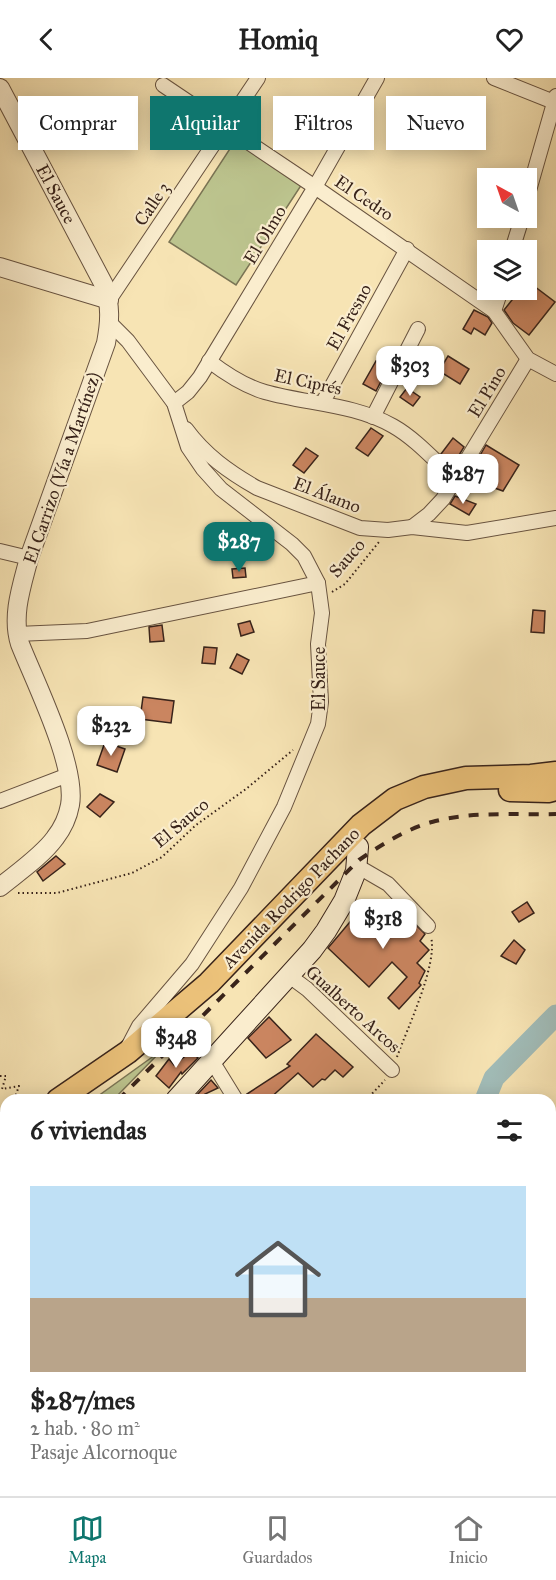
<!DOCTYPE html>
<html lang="es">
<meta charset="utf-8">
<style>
:root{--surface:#fff;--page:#f2f2f2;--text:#222;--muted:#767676;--line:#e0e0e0;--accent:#0f766e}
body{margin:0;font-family:"IM FELL Great Primer",serif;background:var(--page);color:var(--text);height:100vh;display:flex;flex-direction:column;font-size:22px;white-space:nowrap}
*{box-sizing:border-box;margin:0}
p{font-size:20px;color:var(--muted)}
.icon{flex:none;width:33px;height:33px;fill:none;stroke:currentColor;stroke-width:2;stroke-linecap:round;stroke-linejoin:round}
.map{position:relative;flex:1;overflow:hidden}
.sheet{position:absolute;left:0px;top:1016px;width:556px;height:404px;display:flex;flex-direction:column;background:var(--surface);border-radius:18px 18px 0 0;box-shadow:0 3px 15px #0003}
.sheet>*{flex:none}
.guide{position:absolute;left:18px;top:18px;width:520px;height:54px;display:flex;gap:12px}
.needle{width:39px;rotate:320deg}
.tools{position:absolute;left:477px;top:90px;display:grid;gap:12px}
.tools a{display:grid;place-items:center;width:60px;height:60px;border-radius:0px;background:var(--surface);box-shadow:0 3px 15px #0003;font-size:30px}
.price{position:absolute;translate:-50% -51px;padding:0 14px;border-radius:12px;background:#fff;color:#222;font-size:20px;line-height:39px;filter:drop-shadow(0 2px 3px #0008)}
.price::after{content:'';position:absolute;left:50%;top:36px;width:18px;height:14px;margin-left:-9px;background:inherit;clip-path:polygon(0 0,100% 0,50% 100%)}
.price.selected{background:var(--accent);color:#fff}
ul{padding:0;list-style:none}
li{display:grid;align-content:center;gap:12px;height:318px;padding:0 30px}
li span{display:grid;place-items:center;height:186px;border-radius:0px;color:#555}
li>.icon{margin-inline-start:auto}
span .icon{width:108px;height:108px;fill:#fffc;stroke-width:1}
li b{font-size:26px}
h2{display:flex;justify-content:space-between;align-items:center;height:72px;padding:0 30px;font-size:26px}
.pill{padding:0 21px;border-radius:0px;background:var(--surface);box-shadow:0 3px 15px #0003;font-size:21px;line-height:54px}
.pill.selected{background:var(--accent);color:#fff}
header{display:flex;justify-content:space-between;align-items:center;height:78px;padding:0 30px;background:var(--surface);font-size:27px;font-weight:700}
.tab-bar{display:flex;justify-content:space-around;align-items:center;height:84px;border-top:2px solid var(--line);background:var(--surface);font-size:16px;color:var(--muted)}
.tab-bar a{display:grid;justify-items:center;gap:3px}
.tab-bar .selected{color:var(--accent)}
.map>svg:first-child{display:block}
.green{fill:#bcc48e;stroke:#7a7454;stroke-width:1.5}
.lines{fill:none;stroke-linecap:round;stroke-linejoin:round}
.river{stroke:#a1bcb8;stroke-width:21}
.building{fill:#ca8560;stroke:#38231a;stroke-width:1.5}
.minor-casing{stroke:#685340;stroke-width:16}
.tertiary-casing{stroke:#685340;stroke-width:20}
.secondary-casing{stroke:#38231a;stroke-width:22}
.primary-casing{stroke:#38231a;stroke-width:25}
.path{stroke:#38231a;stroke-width:2;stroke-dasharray:1.5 3;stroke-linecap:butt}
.minor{stroke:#faedce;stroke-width:14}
.tertiary{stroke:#faedce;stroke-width:18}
.secondary{stroke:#faedce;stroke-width:20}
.primary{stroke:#ecc27a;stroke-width:22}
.rail{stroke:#38231a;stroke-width:4;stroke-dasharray:10 10;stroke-linecap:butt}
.labels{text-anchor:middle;stroke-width:4.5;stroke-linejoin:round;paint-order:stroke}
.street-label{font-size:18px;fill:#38231a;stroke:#faedce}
</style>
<header><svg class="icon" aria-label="back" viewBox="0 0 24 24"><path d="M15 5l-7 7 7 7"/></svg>Homiq<svg class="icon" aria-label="heart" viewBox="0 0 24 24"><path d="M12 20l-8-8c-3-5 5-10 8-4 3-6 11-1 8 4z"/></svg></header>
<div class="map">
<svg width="556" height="1418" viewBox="0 0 556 1418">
<rect width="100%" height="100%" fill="#f7e4b4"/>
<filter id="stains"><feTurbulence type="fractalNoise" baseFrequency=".00333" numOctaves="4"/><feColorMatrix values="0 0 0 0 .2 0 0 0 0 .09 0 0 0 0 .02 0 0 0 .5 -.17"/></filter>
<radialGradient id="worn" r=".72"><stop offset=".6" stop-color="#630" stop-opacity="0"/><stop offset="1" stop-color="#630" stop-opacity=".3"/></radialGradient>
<!-- green -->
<g class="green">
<path d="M 235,63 L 302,106 L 236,207 L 169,164 Z"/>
<path d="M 162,972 L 114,1021 L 94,1021 Z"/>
<path d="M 6,1085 L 6,1132 L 0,1138 L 0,1090 Z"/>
</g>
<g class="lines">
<!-- river -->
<g class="river">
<path d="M 485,1022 L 494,1000 L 556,937"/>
<path d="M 72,1418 L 74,1413"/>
</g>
</g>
<!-- building -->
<g class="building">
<path d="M 526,202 L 555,224 L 529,257 L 513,245 L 504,232 L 520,212 L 526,212 Z"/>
<path d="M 474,232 L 488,239 L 492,245 L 485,257 L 474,250 L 471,256 L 463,251 Z"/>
<path d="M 448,278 L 469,291 L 460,306 L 439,293 Z"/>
<path d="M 376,283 L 388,290 L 376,313 L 363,306 Z"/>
<path d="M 407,310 L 420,319 L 413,328 L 400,319 Z"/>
<path d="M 371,350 L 383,358 L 368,378 L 356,370 Z"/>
<path d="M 453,360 L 464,369 L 453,387 L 441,376 Z"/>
<path d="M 486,367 L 519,387 L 503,413 L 467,400 Z"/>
<path d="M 306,370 L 318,378 L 304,395 L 293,387 Z"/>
<path d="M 455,418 L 476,426 L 469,437 L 450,426 Z"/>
<path d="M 245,490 L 246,499 L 233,500 L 232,491 Z"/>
<path d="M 533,532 L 545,533 L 544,555 L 531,554 Z"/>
<path d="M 250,543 L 254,554 L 241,558 L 238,546 Z"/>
<path d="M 162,547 L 164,563 L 150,564 L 149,549 Z"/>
<path d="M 204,569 L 217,570 L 215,586 L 202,585 Z"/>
<path d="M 237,576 L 249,582 L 242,596 L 230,590 Z"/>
<path d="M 143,619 L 174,623 L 171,645 L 140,641 Z"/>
<path d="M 105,664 L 125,671 L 117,694 L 97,687 Z"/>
<path d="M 100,716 L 114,724 L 100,739 L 87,729 Z"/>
<path d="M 56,778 L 65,786 L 43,803 L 37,794 Z"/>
<path d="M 527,824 L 534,835 L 519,844 L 512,834 Z"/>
<path d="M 394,825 L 425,856 L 420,863 L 429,872 L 417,885 L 425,893 L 419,905 L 421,907 L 399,931 L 388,920 L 407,899 L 392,884 L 369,909 L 328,870 L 360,832 L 376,846 Z"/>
<path d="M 514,862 L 525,872 L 516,886 L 501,878 Z"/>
<path d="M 269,939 L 291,962 L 266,980 L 248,960 Z"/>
<path d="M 316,956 L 353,989 L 343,999 L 335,992 L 325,1002 L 322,1001 L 313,1009 L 298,995 L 268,1022 L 252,1022 L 247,1016 L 290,988 L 287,986 Z"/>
<path d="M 193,972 L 193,975 L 198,980 L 182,996 L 181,994 L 169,1010 L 156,998 L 169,981 L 174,987 Z"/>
<path d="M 211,1002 L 218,1010 L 205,1016 L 208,1022 L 198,1022 L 196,1018 Z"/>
</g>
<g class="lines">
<defs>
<g id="minor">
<path d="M 494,0 L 554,24"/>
<path d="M 163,7 L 315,109 L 494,233 L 528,281 L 556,296"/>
<path d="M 526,123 L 556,18"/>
<path d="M 512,172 L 522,140"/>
<path d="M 109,222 L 258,0"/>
<path d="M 494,233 L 501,212"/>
<path d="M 110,245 L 128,263 L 174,325 L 188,369 L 203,391 L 221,411 L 292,466 L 304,478 L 318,505 L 322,535 L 318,566 L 321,624 L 318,646 L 284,729 L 241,810 L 192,886 L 139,948 L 129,967"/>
<path d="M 209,283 C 226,296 244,308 265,314 C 308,326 354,326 393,348 C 416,361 436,384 456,402"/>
<path d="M 323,324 L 407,171"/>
<path d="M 174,325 L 188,314 L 200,299 L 315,109 L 377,0"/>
<path d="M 373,339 L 418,251"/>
<path d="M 186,351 C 205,377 229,394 257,410 L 360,450 L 388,452 L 412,449 L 467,455 L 556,440"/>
<path d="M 412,449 L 429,436 L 443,421 L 528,281"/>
<path d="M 0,473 L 29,480"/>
<path d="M 17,556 L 87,553 L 318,505"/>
<path d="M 0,723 L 68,697"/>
<path d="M 357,788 L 388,806 L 428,848"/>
<path d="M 288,897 L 307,911 L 392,992"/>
<path d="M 212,983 L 236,1022"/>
<path d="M 0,1224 L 6,1214"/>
<path d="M 550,1277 L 556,1268"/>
<path d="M 550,1330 L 556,1328"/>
<path d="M 484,1413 L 488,1418"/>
</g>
<g id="tertiary">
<path d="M 0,10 L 104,207 C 111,228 110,244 106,265 L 29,480 C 22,507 11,538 20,566 C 35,604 77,688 70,727 C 68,738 62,751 55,760 C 42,778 17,795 0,809"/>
<path d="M 0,189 L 109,222"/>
</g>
<g id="secondary">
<path d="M 176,1022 L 312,872 L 326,853 L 344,823 L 356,793 L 358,769 L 347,761"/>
<path d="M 322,1413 L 328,1418"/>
<path d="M 129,1418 L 130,1413"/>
</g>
<g id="primary">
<path d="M 510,712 L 548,713 L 556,711"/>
<path d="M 58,1022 L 128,974 L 209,905 L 361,747 L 395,721 L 424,709 L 466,700 L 531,698 L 556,695"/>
<path d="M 0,1062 L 6,1057"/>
<path d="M 0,1081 L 6,1077"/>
</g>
</defs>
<!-- minor casing -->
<use href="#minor" class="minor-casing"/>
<!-- tertiary casing -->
<use href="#tertiary" class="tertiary-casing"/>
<!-- secondary casing -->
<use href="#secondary" class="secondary-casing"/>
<!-- primary casing -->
<use href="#primary" class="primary-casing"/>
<!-- path -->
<g class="path">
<path d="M 332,514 L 345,506 L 379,464"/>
<path d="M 18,815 L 57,815 L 132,795 L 162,779 L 196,747 L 246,711 L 293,672"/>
<path d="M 397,979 C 407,951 438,886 431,859"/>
<path d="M 0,998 L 6,998 L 2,1011 L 19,1008 L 14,1022"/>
<path d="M 366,1022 L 385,1002"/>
<path d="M 6,1031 L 1,1034 L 6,1039"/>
</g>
<!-- minor -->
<use href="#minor" class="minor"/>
<!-- tertiary -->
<use href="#tertiary" class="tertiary"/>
<!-- secondary -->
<use href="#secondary" class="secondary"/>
<!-- primary -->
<use href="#primary" class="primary"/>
<!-- rail -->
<g class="rail">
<path d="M 118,1022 L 359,782 C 381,767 406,751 432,744 C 471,733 516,737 556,736"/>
<path d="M 0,1140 L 6,1134"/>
<path d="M 550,1350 L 556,1348"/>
<path d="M 328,1418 L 346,1413"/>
</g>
</g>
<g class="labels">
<!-- street labels -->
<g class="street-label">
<text transform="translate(56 116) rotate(62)" y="6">El Sauce</text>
<text transform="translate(364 120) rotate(34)" y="6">El Cedro</text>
<text transform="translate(152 126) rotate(-56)" y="6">Calle 3</text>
<text transform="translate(265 157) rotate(-59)" y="6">El Olmo</text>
<text transform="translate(349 239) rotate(-61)" y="6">El Fresno</text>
<text transform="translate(308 304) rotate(12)" y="6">El Ciprés</text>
<text transform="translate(487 314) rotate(-59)" y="6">El Pino</text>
<text transform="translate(62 390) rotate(-71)" y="6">El Carrizo (Vía a Martínez)</text>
<text transform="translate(327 417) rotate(21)" y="6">El Álamo</text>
<text transform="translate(347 480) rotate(-49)" y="6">Sauco</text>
<text transform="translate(319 601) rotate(-90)" y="6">El Sauce</text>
<text transform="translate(181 745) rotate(-40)" y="6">El Sauco</text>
<text transform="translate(291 820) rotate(-46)" y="6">Avenida Rodrigo Pachano</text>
<text transform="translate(353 931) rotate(42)" y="6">Gualberto Arcos</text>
</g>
</g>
<rect width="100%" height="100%" filter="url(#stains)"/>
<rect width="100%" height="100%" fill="url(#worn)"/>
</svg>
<div class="tools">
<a><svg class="needle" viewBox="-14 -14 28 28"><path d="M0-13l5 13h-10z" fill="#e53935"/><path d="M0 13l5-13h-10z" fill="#767676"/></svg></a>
<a><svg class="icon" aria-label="layers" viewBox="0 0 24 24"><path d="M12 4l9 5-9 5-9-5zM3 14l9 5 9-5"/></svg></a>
</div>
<b class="price" style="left:410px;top:319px">$303</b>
<b class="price" style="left:463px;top:427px">$287</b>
<b class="price selected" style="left:239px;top:495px">$287</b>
<b class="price" style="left:111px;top:679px">$232</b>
<b class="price" style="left:383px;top:872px">$318</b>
<b class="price" style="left:176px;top:991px">$348</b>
<div class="guide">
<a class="pill">Comprar</a>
<a class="pill selected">Alquilar</a>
<a class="pill">Filtros</a>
<a class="pill">Nuevo</a>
</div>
<section class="sheet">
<h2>6 viviendas<svg class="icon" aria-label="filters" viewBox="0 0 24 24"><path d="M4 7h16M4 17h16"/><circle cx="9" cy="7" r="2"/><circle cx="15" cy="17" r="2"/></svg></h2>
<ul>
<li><span style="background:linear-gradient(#bfe0f5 60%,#b9a48a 0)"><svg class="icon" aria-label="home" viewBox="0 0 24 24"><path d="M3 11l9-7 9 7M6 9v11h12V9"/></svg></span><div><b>$287/mes</b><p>2 hab. · 80 m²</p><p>Pasaje Alcornoque</p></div></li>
</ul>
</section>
</div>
<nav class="tab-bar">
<a class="selected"><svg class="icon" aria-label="map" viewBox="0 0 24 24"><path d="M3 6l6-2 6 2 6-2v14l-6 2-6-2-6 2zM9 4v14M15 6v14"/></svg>Mapa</a>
<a><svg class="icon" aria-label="saved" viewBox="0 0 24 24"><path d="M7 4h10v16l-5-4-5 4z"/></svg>Guardados</a>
<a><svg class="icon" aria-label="home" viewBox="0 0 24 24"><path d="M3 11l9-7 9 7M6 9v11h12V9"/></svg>Inicio</a>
</nav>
